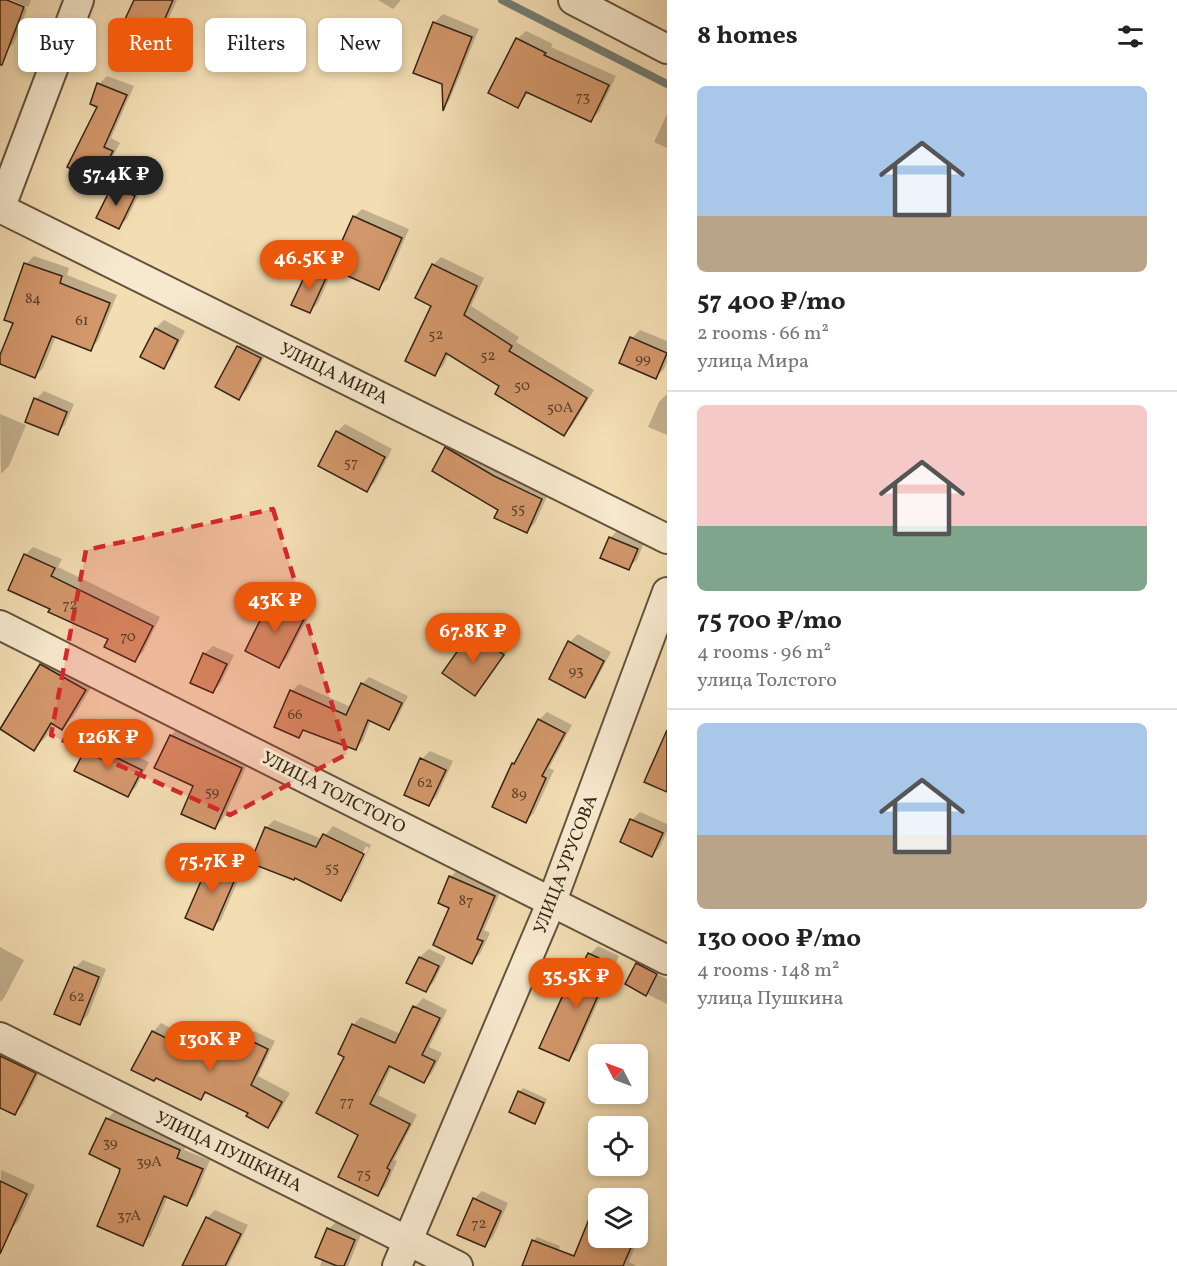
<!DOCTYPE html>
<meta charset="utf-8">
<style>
:root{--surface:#fff;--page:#f2f2f2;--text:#222;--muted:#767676;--line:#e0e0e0;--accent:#ea580c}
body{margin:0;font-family:Vollkorn,serif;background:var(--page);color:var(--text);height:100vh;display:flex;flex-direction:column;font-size:22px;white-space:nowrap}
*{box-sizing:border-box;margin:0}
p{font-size:20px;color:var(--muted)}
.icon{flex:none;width:33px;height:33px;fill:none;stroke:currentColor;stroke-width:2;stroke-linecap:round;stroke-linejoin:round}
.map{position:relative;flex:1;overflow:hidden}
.sheet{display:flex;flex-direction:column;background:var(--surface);width:510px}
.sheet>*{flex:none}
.top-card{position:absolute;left:18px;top:18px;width:558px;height:54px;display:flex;gap:12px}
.needle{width:39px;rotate:312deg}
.fabs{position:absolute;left:588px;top:1044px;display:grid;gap:12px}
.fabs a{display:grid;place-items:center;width:60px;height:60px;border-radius:9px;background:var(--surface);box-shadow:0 3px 9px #0003;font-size:30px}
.price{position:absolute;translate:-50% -51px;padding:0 14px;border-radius:21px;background:var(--accent);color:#fff;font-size:20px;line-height:39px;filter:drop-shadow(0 2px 3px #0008)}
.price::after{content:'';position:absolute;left:50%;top:36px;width:18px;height:14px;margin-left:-9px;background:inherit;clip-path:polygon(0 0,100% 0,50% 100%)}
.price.current{background:#222;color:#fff}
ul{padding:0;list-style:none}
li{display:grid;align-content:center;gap:12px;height:318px;padding:0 30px}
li+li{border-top:2px solid var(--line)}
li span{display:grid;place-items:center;height:186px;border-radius:9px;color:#555}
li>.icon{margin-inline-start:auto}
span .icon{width:108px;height:108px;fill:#fffc;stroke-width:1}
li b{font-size:26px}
h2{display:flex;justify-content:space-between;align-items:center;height:72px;padding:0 30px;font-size:26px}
.tag{padding:0 21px;border-radius:9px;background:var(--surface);box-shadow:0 3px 9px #0003;font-size:21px;line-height:54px}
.tag.current{background:var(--accent);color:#fff}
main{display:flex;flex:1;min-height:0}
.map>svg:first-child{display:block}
.shadow{fill:#0003;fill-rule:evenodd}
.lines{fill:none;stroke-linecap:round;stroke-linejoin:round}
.stream{stroke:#737e74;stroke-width:8}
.building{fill:#d2976a;stroke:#342415;stroke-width:1.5}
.minor-casing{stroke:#64523c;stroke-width:32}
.minor{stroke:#f7e9ce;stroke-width:28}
.marked{fill:#d62828;fill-opacity:0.2;stroke:#d62828;stroke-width:4.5;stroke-dasharray:12 8;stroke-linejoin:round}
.labels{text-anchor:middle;stroke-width:6;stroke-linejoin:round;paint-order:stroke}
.number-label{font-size:15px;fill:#5c412a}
.street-label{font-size:18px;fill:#342415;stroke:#f7e9ce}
</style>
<main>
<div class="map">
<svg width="667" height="1266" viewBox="0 0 667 1266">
<rect width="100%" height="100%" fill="#f3ddb3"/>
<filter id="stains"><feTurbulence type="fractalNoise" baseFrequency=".00333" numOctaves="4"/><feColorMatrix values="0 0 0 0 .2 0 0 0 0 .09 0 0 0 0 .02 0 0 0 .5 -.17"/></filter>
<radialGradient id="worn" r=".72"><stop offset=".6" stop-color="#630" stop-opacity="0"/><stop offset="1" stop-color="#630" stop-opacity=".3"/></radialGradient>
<!-- shadow -->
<g class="shadow">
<path d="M 0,0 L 27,9 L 14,43 L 6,51 L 0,52 Z"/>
<path d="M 11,0 L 31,0 L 28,7 Z"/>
<path d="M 136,0 L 177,0 L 164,29 L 181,36 L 170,60 L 162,68 Z"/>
<path d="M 378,0 L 401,0 L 393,9 Z"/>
<path d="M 443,14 L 479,29 L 449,101 L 443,107 L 443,83 L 415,72 L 435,22 Z"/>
<path d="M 526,31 L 553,44 L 551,47 L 616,76 L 599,112 L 591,120 L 529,92 L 518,106 L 517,39 Z"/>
<path d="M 107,76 L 134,86 L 111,138 L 120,143 L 104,173 L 96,181 L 99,84 Z"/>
<path d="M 667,114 L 667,148 L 654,142 Z"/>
<path d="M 121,178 L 142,188 L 127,219 L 119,227 L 113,186 Z"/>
<path d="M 362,209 L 409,229 L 387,280 L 378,288 L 334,268 L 318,303 L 310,311 L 309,270 L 317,262 L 331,269 L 354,217 Z"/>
<path d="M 34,256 L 69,268 L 67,275 L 117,295 L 98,341 L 90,349 L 56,336 L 43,368 L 35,377 L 0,362 L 15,322 L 26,264 Z"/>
<path d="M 441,257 L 484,278 L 471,306 L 519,337 L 516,342 L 594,390 L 572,426 L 564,434 L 501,386 L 449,353 L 443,366 L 434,374 L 433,265 Z"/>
<path d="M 164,320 L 185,331 L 171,359 L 163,367 L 142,356 L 156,328 Z"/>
<path d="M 640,330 L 667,341 L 667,362 L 664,369 L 656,377 L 632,338 Z"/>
<path d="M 247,339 L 268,350 L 247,390 L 238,398 L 238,347 Z"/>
<path d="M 44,391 L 74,404 L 65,425 L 57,433 L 36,399 Z"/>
<path d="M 667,394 L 667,435 L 648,427 L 659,402 Z"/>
<path d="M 0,414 L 26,425 L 9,466 L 1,474 Z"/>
<path d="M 345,424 L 392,449 L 375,482 L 367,490 L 337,432 Z"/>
<path d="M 456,441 L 550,490 L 535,523 L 526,532 L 500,509 L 447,449 Z"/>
<path d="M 619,529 L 645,540 L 637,560 L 628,568 L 602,557 L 611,537 Z"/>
<path d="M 33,547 L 62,559 L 58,567 L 160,617 L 143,652 L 135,660 L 110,638 L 52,608 L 25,555 Z"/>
<path d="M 280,591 L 313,607 L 287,658 L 279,666 L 272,599 Z"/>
<path d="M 481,625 L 511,646 L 483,686 L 474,694 L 472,633 Z"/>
<path d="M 578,634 L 611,652 L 592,688 L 584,696 L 570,642 Z"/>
<path d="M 213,646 L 234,655 L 221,683 L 213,692 L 204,654 Z"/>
<path d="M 53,652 L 97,678 L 74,716 L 62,728 L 54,724 L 46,737 L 34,749 L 2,730 L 41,665 Z"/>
<path d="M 369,677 L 408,696 L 396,721 L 388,728 L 371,720 L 363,741 L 355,749 L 306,729 L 299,736 L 292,691 L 299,684 L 351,707 L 362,684 Z"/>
<path d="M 547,712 L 572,725 L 549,768 L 554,770 L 534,813 L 526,821 L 494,807 L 513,763 L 520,757 L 539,720 Z"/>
<path d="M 179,727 L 249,760 L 223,819 L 215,827 L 195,785 L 156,767 L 171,735 Z"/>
<path d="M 97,736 L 149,762 L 136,787 L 127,795 L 76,770 L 89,744 Z"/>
<path d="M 430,751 L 453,761 L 437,796 L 429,804 L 422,759 Z"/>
<path d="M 640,812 L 667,824 L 667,831 L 660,847 L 652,855 L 632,820 Z"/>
<path d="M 274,820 L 322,839 L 333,826 L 371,845 L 349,891 L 341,899 L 266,828 ZM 366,846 L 369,848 L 347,891 L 344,891 Z"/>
<path d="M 221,850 L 246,862 L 221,920 L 212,928 L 212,859 Z"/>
<path d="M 459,869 L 502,888 L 484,930 L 490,933 L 480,954 L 471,962 L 451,907 L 450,877 Z"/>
<path d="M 598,946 L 619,956 L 576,1051 L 568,1059 L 565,996 L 573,987 L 590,954 Z"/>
<path d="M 0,947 L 24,960 L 4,998 L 0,1002 Z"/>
<path d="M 429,949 L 446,957 L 434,982 L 426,990 L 408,982 L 420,957 Z"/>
<path d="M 83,960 L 106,969 L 88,1015 L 80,1023 L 75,968 Z"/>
<path d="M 638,963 L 638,965 L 667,979 L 667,1004 L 627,984 Z"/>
<path d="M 423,998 L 447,1010 L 429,1047 L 442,1053 L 432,1073 L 423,1082 L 392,1066 L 378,1095 L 417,1115 L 394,1160 L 397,1161 L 386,1186 L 378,1194 L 360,1134 L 346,1056 L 353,1025 L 361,1017 L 401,1034 L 415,1007 Z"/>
<path d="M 161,1023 L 190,1038 L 201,1025 L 243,1046 L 254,1031 L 275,1041 L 258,1076 L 290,1093 L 276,1118 L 268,1127 L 250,1112 L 207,1092 L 200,1098 L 153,1032 Z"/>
<path d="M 0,1044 L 43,1065 L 23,1105 L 15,1113 L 0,1106 Z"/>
<path d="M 523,1088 L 547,1099 L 539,1118 L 535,1122 L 519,1092 Z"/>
<path d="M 116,1110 L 188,1141 L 184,1150 L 210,1160 L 195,1196 L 187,1204 L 168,1196 L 151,1236 L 142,1244 L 107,1119 Z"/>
<path d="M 1,1170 L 35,1185 L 18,1222 L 9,1231 L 0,1226 Z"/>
<path d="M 482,1191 L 508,1203 L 493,1237 L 485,1245 L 474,1199 Z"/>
<path d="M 215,1210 L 248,1225 L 228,1266 L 184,1266 L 207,1218 Z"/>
<path d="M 598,1211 L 598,1238 L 638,1238 L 638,1225 L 643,1227 L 629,1262 L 637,1266 L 571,1266 L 591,1218 Z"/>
<path d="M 337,1221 L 362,1232 L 348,1266 L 320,1266 L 323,1258 L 329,1229 Z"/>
<path d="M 537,1237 L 560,1246 L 553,1266 L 530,1266 L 533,1241 Z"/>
</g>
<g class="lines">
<!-- stream -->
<path class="stream" d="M 502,0 L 667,84"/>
</g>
<!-- building -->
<g class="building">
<path d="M 0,0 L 7,0 L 24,7 L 2,65 L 0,65 Z"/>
<path d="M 134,0 L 173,0 L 157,37 L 174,45 L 163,70 L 112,47 Z"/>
<path d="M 433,22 L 472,37 L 443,111 L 442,84 L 413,73 Z"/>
<path d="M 516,38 L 546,53 L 544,55 L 609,85 L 591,122 L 526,92 L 518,108 L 488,93 Z"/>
<path d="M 97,83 L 127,95 L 104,147 L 113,151 L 96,183 L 67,167 L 97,107 L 90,104 Z"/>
<path d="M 112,186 L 135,196 L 119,229 L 96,218 Z"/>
<path d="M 353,216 L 402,238 L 379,290 L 330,268 Z"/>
<path d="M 24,263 L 62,276 L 60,283 L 110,303 L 91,351 L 52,336 L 35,378 L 0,364 L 0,355 L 13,323 L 4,320 Z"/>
<path d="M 432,264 L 477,286 L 464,315 L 512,346 L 509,351 L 587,398 L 564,436 L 495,394 L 499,386 L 446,353 L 435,376 L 405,361 L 431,306 L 415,298 Z"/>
<path d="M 308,269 L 326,278 L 310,313 L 291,305 Z"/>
<path d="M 155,328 L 178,340 L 164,369 L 140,357 Z"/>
<path d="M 630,337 L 667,353 L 656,379 L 619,363 Z"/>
<path d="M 237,346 L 261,358 L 239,400 L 215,387 Z"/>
<path d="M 34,398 L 67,412 L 58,435 L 25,422 Z"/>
<path d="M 336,431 L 385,457 L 367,492 L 318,466 Z"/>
<path d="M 445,447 L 494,476 L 542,499 L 527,533 L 494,518 L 498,510 L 432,471 Z"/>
<path d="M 609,537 L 638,549 L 629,570 L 600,558 Z"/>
<path d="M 24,554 L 55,568 L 51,576 L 153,626 L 135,662 L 104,647 L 108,639 L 48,612 L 50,609 L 8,590 Z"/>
<path d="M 271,598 L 306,615 L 279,668 L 245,651 Z"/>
<path d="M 471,632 L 504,655 L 475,696 L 442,673 Z"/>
<path d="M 568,641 L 604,661 L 585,698 L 549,679 Z"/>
<path d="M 203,653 L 227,664 L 213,693 L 190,683 Z"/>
<path d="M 40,664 L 86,690 L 62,730 L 51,723 L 34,751 L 0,729 Z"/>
<path d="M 361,683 L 402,703 L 389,730 L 368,720 L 356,750 L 303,730 L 299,738 L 274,727 L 290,690 L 346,715 Z"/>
<path d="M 538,719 L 565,733 L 542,776 L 546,778 L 526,823 L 492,807 L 512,763 L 514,764 Z"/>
<path d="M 667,730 L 667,792 L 644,782 Z"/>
<path d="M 170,735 L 242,768 L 215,829 L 181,814 L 193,786 L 154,768 Z"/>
<path d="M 88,744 L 142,770 L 128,797 L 74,771 Z"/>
<path d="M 420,758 L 446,770 L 429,806 L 404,795 Z"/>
<path d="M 630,819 L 663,833 L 652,857 L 620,842 Z"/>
<path d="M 265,827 L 316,847 L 323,834 L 364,854 L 341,901 L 295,878 L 294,880 L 250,863 Z"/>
<path d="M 211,858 L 239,870 L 213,930 L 185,918 Z"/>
<path d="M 449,876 L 495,896 L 477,939 L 483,941 L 472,964 L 433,945 L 449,908 L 438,903 Z"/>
<path d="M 588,953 L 612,964 L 569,1061 L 539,1048 L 563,995 L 567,996 Z"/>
<path d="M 419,957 L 439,966 L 426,992 L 406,983 Z"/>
<path d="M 636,963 L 657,974 L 646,996 L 625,984 Z"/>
<path d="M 74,967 L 99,977 L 80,1025 L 54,1014 Z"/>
<path d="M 413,1006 L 440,1018 L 422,1055 L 435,1061 L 424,1083 L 389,1066 L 370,1104 L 410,1124 L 387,1168 L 390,1170 L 378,1196 L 338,1177 L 358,1135 L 316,1113 L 344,1057 L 338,1054 L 352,1024 L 395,1043 Z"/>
<path d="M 152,1031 L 184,1047 L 191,1032 L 237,1055 L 245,1038 L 268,1049 L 251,1085 L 282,1102 L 268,1128 L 246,1116 L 248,1113 L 205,1092 L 201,1100 L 156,1078 L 154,1081 L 131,1070 Z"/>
<path d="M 0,1056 L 36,1073 L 15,1115 L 0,1108 Z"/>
<path d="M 518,1091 L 544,1103 L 535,1124 L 509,1112 Z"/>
<path d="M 106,1118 L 180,1150 L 177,1158 L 203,1169 L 187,1206 L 164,1196 L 143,1246 L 97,1226 L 119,1173 L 120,1169 L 89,1154 Z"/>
<path d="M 0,1181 L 27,1194 L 0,1254 Z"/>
<path d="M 598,1197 L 598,1238 L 635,1238 L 623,1266 L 522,1266 L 532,1240 L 574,1256 Z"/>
<path d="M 473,1198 L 501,1211 L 485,1247 L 457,1235 Z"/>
<path d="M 206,1217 L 241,1234 L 225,1266 L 182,1266 Z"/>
<path d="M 327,1228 L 355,1240 L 344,1266 L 337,1266 L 315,1257 Z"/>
</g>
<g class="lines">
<defs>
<g id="minor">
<path d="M 573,0 L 667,49"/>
<path d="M 0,208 L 667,539"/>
<path d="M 0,209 L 79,0"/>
<path d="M 0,625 L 667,960"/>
<path d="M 0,1037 L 458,1266"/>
<path d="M 397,1266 L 552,901 L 667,592"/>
</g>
</defs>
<!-- minor casing -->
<use href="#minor" class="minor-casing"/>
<!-- minor -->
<use href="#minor" class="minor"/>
</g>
<!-- marked area -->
<path class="marked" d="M 273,509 L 347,754 L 230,815 L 51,735 L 86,550 Z"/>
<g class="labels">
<!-- number labels -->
<g class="number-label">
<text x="583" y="101">73</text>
<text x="33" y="303">84</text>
<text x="82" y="325">61</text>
<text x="436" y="339">52</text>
<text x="488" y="360">52</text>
<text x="643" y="363">99</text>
<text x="522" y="390">50</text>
<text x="560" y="412">50А</text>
<text x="351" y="467">57</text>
<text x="518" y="513">55</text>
<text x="70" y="609">72</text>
<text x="128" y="641">70</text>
<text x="576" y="675">93</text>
<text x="295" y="719">66</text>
<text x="425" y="787">62</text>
<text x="212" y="796">59</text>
<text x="519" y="798">89</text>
<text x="332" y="872">55</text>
<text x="466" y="905">87</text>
<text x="77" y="1001">62</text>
<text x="347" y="1106">77</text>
<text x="110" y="1147">39</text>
<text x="149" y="1166">39А</text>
<text x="364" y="1178">75</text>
<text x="129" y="1220">37А</text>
<text x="479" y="1228">72</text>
</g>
<!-- street labels -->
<g class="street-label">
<text transform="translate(334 373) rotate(26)" y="6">УЛИЦА МИРА</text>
<text transform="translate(334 792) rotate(27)" y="6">УЛИЦА ТОЛСТОГО</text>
<text transform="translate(565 864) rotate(-69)" y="6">УЛИЦА УРУСОВА</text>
<text transform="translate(229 1151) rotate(26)" y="6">УЛИЦА ПУШКИНА</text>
</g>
</g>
<rect width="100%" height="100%" filter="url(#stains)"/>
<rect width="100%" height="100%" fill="url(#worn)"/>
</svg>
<div class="fabs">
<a><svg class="needle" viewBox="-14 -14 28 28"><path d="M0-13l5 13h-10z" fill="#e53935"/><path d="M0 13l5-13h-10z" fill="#767676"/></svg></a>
<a><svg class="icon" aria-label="locate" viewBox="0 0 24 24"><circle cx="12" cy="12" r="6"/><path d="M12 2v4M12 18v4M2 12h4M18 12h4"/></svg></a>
<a><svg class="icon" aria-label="layers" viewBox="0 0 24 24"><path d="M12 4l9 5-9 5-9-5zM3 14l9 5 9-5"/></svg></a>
</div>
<b class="price current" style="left:116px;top:207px">57.4K ₽</b>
<b class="price" style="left:309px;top:291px">46.5K ₽</b>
<b class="price" style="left:275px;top:633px">43K ₽</b>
<b class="price" style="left:473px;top:664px">67.8K ₽</b>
<b class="price" style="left:108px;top:770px">126K ₽</b>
<b class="price" style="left:212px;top:894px">75.7K ₽</b>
<b class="price" style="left:576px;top:1009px">35.5K ₽</b>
<b class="price" style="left:210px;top:1072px">130K ₽</b>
<div class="top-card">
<a class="tag">Buy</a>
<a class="tag current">Rent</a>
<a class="tag">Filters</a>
<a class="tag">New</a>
</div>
</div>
<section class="sheet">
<h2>8 homes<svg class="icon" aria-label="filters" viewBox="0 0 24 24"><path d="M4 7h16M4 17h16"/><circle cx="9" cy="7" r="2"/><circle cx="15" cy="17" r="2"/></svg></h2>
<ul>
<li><span style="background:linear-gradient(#a9c7e8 70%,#b9a48a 0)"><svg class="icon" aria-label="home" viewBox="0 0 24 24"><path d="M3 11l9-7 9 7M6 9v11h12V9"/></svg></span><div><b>57 400 ₽/mo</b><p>2 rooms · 66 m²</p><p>улица Мира</p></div></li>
<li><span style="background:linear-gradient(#f6c9c9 65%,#7fa58c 0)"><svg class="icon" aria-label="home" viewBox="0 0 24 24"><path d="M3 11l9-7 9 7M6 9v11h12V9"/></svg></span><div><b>75 700 ₽/mo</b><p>4 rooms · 96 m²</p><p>улица Толстого</p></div></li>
<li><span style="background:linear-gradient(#a9c7e8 60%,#b9a48a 0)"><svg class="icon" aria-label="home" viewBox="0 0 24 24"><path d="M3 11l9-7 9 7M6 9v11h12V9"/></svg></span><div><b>130 000 ₽/mo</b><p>4 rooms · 148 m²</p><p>улица Пушкина</p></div></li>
</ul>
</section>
</main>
